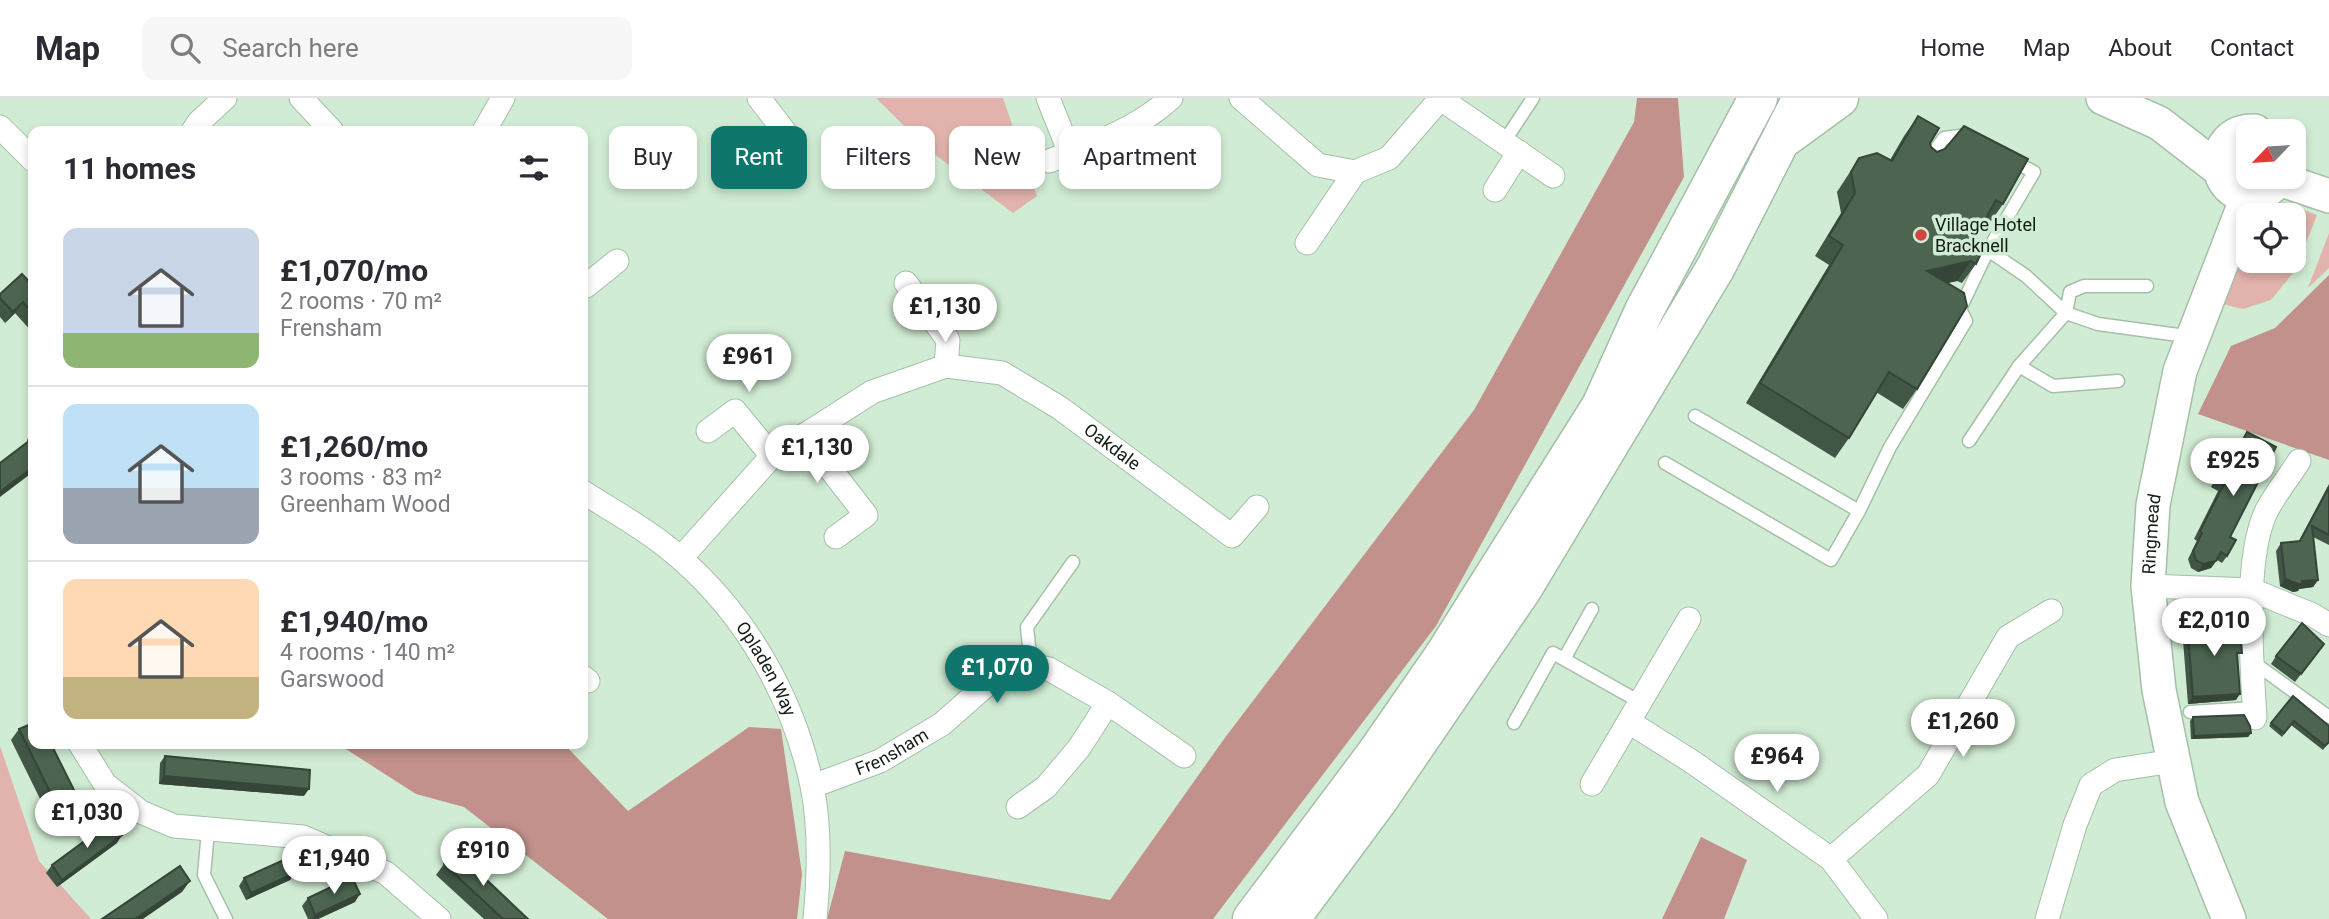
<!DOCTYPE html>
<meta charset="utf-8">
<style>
:root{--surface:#fff;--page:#f7f7f7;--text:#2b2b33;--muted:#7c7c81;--line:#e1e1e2;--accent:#0f766e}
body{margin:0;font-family:Roboto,sans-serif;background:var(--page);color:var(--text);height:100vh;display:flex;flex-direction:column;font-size:26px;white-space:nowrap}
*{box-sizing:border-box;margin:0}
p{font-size:23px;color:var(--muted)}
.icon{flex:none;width:38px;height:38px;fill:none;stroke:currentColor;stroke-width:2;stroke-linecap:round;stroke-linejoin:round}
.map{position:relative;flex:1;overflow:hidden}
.drawer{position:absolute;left:28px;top:28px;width:560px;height:623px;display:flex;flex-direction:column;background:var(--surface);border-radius:14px;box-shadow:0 4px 10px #0003}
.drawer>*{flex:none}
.top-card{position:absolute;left:609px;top:28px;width:665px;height:63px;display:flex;gap:14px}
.needle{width:46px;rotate:245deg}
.tools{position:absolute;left:2236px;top:21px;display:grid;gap:14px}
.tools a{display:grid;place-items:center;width:70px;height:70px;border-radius:14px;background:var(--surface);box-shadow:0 4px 10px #0003;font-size:35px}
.price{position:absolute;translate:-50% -60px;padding:0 16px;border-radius:24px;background:#fff;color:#222;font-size:23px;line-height:46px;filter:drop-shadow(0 2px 4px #0008)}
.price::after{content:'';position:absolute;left:50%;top:42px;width:21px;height:16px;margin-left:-10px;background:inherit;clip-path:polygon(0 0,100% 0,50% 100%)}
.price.current{background:var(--accent);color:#fff}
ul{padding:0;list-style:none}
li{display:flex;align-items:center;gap:21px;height:175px;padding:0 35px}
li+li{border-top:2px solid var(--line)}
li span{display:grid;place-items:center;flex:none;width:196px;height:140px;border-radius:14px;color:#555}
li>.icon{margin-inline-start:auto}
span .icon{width:84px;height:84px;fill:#fffc;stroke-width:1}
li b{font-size:30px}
h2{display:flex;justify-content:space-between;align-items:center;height:84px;padding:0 35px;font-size:30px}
.chip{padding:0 24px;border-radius:14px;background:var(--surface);box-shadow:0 4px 10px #0003;font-size:24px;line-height:63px}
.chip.current{background:var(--accent);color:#fff}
header{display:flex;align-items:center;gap:42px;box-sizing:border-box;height:98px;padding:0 35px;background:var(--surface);border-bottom:2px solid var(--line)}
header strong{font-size:33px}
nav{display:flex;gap:38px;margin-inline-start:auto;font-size:24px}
.search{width:490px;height:63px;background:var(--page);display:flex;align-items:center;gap:18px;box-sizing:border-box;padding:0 24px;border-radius:14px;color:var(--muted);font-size:26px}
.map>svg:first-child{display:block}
.green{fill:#e2b3ad}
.forest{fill:#c2918c}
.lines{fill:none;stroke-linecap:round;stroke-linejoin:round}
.lane-casing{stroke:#a5bfa8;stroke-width:15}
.street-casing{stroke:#a5bfa8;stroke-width:25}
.secondary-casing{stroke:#a5bfa8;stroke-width:36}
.highway-casing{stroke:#a5bfa8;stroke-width:41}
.lane{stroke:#fff;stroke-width:12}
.street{stroke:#fff;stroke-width:23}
.secondary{stroke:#fff;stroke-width:33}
.highway{stroke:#fff;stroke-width:38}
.wall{fill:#415645}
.shaded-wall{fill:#354638}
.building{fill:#4c6450;stroke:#354638;stroke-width:2}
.poi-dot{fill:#d2443f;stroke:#d1ecd4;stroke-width:2.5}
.labels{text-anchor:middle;stroke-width:7;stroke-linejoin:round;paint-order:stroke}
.poi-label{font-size:18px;fill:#131d15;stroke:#d1ecd4;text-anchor:start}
.street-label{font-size:18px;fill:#131d15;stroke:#d1ecd4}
</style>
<header>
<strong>Map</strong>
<div class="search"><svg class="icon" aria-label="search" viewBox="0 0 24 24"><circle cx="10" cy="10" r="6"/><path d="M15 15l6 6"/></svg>Search here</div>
<nav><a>Home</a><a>Map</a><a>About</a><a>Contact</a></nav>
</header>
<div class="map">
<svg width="2329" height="821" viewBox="0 0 2329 821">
<rect width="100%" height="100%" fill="#d1ecd4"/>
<!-- green -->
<g class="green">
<path d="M 876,0 L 1003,0 L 1037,98 L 1013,115 L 925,49 Z"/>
<path d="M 2283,104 L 2317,117 L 2298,165 L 2292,167 L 2284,163 L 2294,163 L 2294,117 L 2258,117 L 2260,113 Z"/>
<path d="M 2329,135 L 2329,170 L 2308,190 Z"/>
<path d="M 2244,152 L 2249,154 L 2249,163 L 2267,163 L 2293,175 L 2271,202 L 2243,211 L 2215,204 Z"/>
<path d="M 0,648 L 39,763 L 91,821 L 0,821 Z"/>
</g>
<!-- forest -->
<g class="forest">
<path d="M 1637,0 L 1678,0 L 1684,79 L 1436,528 L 1213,821 L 827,821 L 845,753 L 1110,802 L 1224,641 L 1474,312 L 1634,24 Z"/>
<path d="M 2329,177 L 2329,362 L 2198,316 L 2231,248 L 2275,230 Z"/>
<path d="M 749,629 L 781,631 L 802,776 L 797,821 L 608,821 L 464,709 L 416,696 L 338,646 L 564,646 L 628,713 Z"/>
<path d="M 1701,739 L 1747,762 L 1724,821 L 1662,821 Z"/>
</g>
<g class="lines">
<defs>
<g id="lane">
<path d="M 1504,44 L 1533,0"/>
<path d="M 1926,64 L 1944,40 L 1967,37 L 1972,40"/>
<path d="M 1988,152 L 2034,74 L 2009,61"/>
<path d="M 2019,268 L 2053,288 L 2118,283"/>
<path d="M 1695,318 L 1859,413"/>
<path d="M 1969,343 L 2019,268 L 2066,215 L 2070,194 L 2084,188 L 2147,188"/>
<path d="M 1665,365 L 1831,462 L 1859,413 L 1890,349 L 1966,223 L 1960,211 L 1988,152 L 2026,178 L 2066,215 L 2098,226 L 2193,239"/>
<path d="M 1564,561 L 1592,511"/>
<path d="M 2253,564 L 2329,619"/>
<path d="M 1031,567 L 1027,529 L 1073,464"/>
<path d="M 2190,614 L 2254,610"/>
<path d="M 1514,625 L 1553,555 L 1640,604"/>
<path d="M 208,733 L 204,777 L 226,821"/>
</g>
<g id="street">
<path d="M 301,0 L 332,33"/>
<path d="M 759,0 L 794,46"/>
<path d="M 1048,0 L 1070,55"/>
<path d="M 1241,0 L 1318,67 L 1355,74 L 1389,60 L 1441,0"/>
<path d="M 1441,1 L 1553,78"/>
<path d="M 0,29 L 33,62"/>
<path d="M 193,33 L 199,24 L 225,0"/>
<path d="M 484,33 L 503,0"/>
<path d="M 1049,63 C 1093,46 1136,32 1171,0"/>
<path d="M 1495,92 L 1519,54"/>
<path d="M 1307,145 L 1355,74"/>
<path d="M 906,185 L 948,242 L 946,268"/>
<path d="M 583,188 L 586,188 L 617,163"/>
<path d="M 708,333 L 735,313 L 772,358"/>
<path d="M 804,337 L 866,417 L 836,439"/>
<path id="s1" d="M 583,394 C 616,415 651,434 680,460 C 747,518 794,601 812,688 C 821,731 819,778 815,821"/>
<path id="s2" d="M 681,460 L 772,358 L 872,294 L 946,268 L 1002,275 L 1060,310 L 1232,438 L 1257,409"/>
<path d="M 2148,488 L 2252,492 L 2313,517 L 2329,527"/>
<path d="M 583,579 L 588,583"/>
<path d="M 2255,620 C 2252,567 2243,459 2267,412 C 2276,395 2289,379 2299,363"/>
<path d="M 1629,624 L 1691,663 L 1831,761 L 1876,821"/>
<path d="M 80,646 L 105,686 L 141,714 L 174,728 L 303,739 L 386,775 L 439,821"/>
<path d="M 1592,686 L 1689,521"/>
<path id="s3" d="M 813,688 L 880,663 L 942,626 L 1001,574 L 1031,567 L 1049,571 L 1108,605 L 1184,658"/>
<path d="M 1018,709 L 1046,689 L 1079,650 L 1108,605"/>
<path d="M 1831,761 L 1928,677 L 2008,539 L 2051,513"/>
<path d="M 2047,821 L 2075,727 L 2091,687 L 2115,672 L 2173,663"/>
</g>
<g id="secondary">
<path d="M 2103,0 L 2159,25 L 2220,72"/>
<path d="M 2255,33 C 2206,31 2211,102 2253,96 C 2266,94 2273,90 2280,79"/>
<path d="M 2279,81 L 2329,98"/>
<path id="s4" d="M 2229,821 L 2182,704 L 2159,592 L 2148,488 L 2153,407 L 2180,273 L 2248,97"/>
</g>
<g id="highway">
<path d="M 1787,38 L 1839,0"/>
<path d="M 1252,821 L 1375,657 L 1443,559 L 1601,308 L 1644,213 L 1758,0"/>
<path d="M 1290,821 L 1379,701 L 1523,490 L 1716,169 L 1802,0"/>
</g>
</defs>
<!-- lane casing -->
<use href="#lane" class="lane-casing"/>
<!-- street casing -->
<use href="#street" class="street-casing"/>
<!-- secondary casing -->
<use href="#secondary" class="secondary-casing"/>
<!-- highway casing -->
<use href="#highway" class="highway-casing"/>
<!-- lane -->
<use href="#lane" class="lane"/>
<!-- street -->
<use href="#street" class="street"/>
<!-- secondary -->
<use href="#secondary" class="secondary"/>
<!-- highway -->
<use href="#highway" class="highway"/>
</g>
<!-- wall -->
<g class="wall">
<path d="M 1918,18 L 1930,45 L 1931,49 L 2003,106 L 1989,126 L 1984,123 L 1975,140 L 1976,166 L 1962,185 L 1957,183 L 1947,185 L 1917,291 L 1903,311 L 1876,294 L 1849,340 L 1835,360 L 1746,305 L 1829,167 L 1815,158 L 1841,115 L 1837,94 L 1859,60 L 1890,62 L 1904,38 Z"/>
<path d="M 33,188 L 33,235 L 15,215 L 5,225 L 0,219 L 0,196 Z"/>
<path d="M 33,334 L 33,374 L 27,342 Z"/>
<path d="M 2247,334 L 2227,458 L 2222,465 L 2217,462 L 2211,470 L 2198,474 L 2191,470 L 2188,461 L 2197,443 L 2194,441 L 2218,393 L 2211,389 L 2225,364 L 2229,366 Z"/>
<path d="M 2329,386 L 2329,447 L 2313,439 L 2318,482 L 2313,489 L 2299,491 L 2298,493 L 2293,494 L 2280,488 L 2276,453 L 2281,445 L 2299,443 Z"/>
<path d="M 2187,524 L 2232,531 L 2238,561 L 2236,602 L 2188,606 L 2182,530 Z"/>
<path d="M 2324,546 L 2295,584 L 2271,566 L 2276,558 Z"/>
<path d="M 2293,598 L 2329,644 L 2323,652 L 2291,627 L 2282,639 L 2269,628 Z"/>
<path d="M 2193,619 L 2251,635 L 2248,639 L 2191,641 L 2190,623 Z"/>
<path d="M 19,631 L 75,694 L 68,705 L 47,715 L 11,642 Z"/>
<path d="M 165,658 L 304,698 L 159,686 L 160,665 Z"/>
<path d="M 117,745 L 57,789 L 46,775 L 52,767 Z"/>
<path d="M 444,766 L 528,821 L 484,821 L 436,777 Z"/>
<path d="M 295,775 L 290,782 L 246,802 L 239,788 L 244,780 Z"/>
<path d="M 308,800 L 355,804 L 318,821 L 308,821 L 302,808 Z"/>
</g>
<!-- shaded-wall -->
<g class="shaded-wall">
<path d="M 1971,163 L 1957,183 L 1913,193 L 1927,173 Z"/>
<path d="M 23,204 L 15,215 L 5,225 L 13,214 Z"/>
<path d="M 33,369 L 33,374 L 0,399 L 0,394 Z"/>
<path d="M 2216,463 L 2211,470 L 2198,474 L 2203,466 Z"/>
<path d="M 2285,481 L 2302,483 L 2318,482 L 2313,489 L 2299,491 L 2298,493 L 2293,494 L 2280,488 Z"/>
<path d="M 2240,596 L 2236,602 L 2188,606 L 2193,599 Z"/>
<path d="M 2251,635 L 2248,639 L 2191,641 L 2194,638 Z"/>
<path d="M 164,678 L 309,691 L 304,698 L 159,686 Z"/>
<path d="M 75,694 L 68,705 L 47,715 L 55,704 Z"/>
<path d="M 122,737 L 117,745 L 57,789 L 62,782 Z"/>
<path d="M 295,775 L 290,782 L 246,802 L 251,795 Z"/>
<path d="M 190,783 L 182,794 L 143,821 L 135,821 Z"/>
<path d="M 360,796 L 355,804 L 318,821 L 313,821 L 315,817 Z"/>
</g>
<!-- building -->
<g class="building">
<path d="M 1918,18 L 1939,30 L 1930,45 L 1931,49 L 1937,54 L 1945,51 L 1964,28 L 2028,61 L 2003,106 L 1996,102 L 1975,140 L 1985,147 L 1976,166 L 1971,163 L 1927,173 L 1964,195 L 1967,208 L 1917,291 L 1889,274 L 1849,340 L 1760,285 L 1843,147 L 1829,138 L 1855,95 L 1851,74 L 1859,60 L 1877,55 L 1892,63 Z"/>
<path d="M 22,176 L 33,188 L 33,216 L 23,204 L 13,214 L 0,200 L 0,196 Z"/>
<path d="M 2247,334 L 2276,349 L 2230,439 L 2236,442 L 2227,458 L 2221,454 L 2216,463 L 2203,466 L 2196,462 L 2193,453 L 2202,435 L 2200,433 L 2224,386 L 2216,382 L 2225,364 L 2230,366 Z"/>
<path d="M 33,340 L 33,369 L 0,394 L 0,365 Z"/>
<path d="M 2329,389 L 2329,437 L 2312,428 L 2318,482 L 2302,483 L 2303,486 L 2298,486 L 2285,481 L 2281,445 L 2300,443 Z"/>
<path d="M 2232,522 L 2232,531 L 2240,530 L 2242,555 L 2237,555 L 2240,596 L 2193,599 L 2187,524 Z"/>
<path d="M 2302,525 L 2324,546 L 2301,576 L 2276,558 Z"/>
<path d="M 2293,598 L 2329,628 L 2329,644 L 2325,648 L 2294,623 L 2284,635 L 2271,625 Z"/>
<path d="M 2244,617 L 2250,628 L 2251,635 L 2194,638 L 2193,619 Z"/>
<path d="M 33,625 L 33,646 L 51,646 L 75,694 L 55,704 L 19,631 Z"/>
<path d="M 165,658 L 310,672 L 309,691 L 164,678 Z"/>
<path d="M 112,723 L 122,737 L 62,782 L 52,767 Z"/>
<path d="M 456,753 L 528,821 L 503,821 L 444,766 Z"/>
<path d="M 288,760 L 295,775 L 251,795 L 244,780 Z"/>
<path d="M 180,768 L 190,783 L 135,821 L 102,821 Z"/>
<path d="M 352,779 L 360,796 L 315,817 L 308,800 Z"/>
</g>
<!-- markers -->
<circle class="poi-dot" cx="1921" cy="137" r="7"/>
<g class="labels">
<!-- poi labels -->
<g class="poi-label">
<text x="1935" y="133">Village Hotel<tspan x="1935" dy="21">Bracknell</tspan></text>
</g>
<!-- street labels -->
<g class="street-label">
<text dy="6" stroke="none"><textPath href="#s2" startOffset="523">Oakdale</textPath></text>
<text dy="6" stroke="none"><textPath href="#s4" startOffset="397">Ringmead</textPath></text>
<text dy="6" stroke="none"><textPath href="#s1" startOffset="259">Opladen Way</textPath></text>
<text dy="6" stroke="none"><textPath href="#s3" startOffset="86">Frensham</textPath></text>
</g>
</g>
</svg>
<div class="tools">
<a><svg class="needle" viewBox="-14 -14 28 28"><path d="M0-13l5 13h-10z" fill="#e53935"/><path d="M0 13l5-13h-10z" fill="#7c7c81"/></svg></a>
<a><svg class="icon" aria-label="locate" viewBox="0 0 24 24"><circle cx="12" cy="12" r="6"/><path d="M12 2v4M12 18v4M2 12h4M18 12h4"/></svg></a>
</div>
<b class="price" style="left:945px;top:246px">£1,130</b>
<b class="price" style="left:749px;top:296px">£961</b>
<b class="price" style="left:817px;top:387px">£1,130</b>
<b class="price" style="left:2233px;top:400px">£925</b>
<b class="price" style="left:2214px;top:560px">£2,010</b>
<b class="price current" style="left:997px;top:607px">£1,070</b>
<b class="price" style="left:1963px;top:661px">£1,260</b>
<b class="price" style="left:1777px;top:696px">£964</b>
<b class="price" style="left:87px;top:752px">£1,030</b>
<b class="price" style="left:483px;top:790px">£910</b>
<b class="price" style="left:334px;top:798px">£1,940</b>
<div class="top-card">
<a class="chip">Buy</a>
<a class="chip current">Rent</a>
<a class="chip">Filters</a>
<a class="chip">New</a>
<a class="chip">Apartment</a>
</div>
<section class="drawer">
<h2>11 homes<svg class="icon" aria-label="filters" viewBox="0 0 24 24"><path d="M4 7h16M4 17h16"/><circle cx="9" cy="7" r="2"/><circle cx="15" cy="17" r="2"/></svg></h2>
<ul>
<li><span style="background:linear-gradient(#c9d6e8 75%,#8fb573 0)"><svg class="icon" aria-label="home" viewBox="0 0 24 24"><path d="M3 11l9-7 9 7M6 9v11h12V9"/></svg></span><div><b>£1,070/mo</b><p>2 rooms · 70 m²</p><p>Frensham</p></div></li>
<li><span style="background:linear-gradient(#bfe0f5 60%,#9aa5b1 0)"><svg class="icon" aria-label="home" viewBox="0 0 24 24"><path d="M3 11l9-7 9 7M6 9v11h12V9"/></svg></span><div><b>£1,260/mo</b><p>3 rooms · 83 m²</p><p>Greenham Wood</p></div></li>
<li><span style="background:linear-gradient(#ffd9b3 70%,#c2b280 0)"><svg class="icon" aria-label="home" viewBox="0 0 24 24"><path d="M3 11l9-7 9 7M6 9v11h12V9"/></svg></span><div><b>£1,940/mo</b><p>4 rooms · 140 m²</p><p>Garswood</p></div></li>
</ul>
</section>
</div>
